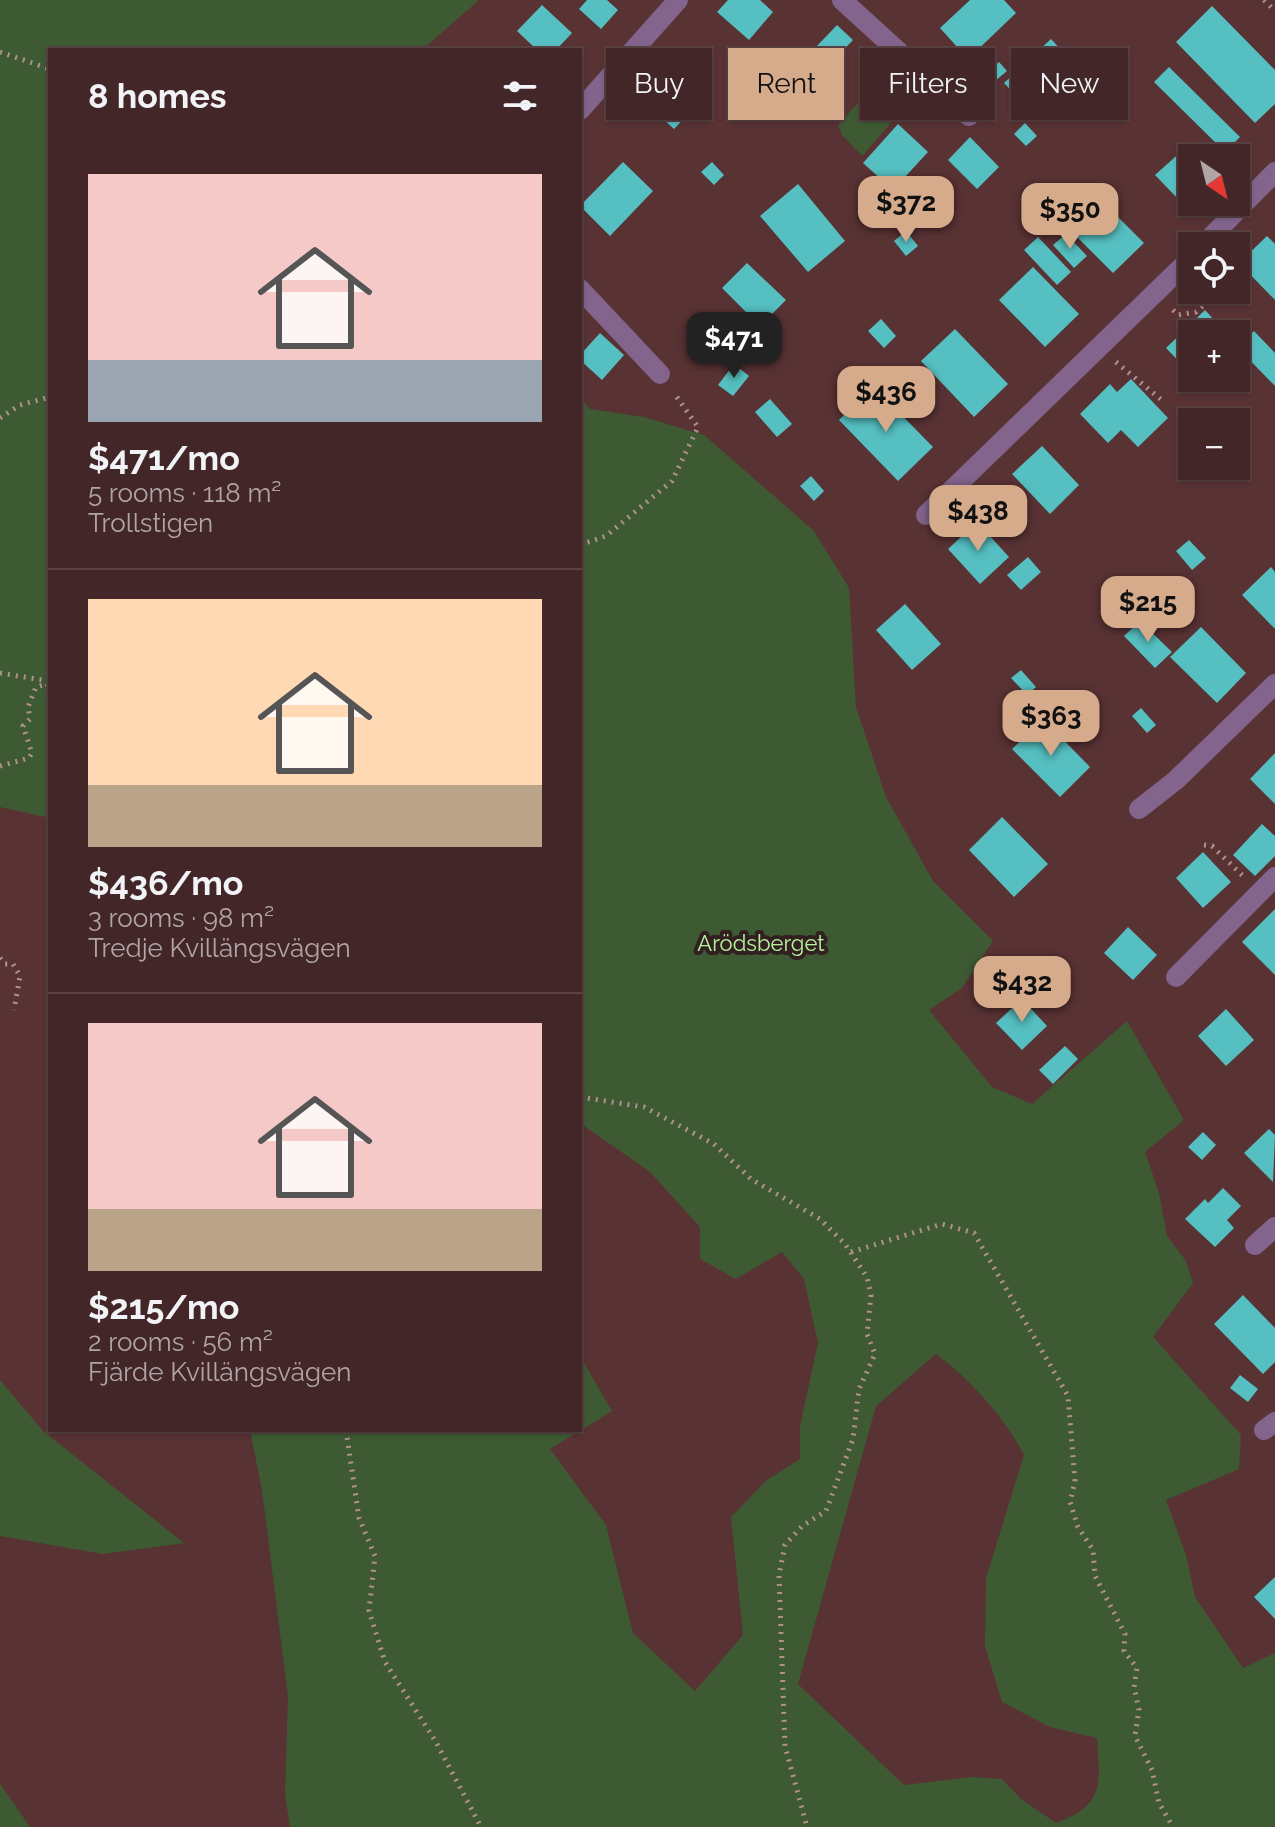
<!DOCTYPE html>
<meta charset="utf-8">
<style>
:root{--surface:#432627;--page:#4d3233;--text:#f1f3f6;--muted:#afa5a7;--line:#5b4344;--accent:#d6ab8b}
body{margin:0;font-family:Raleway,sans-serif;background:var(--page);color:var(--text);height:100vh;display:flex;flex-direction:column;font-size:30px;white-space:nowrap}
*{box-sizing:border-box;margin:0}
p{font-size:26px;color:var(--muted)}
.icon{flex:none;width:44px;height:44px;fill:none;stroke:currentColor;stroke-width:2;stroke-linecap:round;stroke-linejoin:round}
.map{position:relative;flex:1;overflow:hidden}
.details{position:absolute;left:48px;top:48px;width:534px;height:1384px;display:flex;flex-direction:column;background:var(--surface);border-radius:0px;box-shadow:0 2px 6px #0004,0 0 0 2px var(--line)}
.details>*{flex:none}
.top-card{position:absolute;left:606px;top:48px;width:548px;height:72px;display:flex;gap:16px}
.needle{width:52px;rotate:145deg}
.buttons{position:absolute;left:1178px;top:144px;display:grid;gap:16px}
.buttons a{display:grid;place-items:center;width:72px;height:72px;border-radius:0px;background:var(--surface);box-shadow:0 2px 6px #0004,0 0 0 2px var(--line);font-size:40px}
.price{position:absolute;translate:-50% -68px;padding:0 18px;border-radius:16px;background:var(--accent);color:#111;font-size:26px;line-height:52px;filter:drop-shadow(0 2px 4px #0008)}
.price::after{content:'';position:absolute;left:50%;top:48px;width:24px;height:18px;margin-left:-12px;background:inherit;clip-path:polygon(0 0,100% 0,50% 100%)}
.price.on{background:#222;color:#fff}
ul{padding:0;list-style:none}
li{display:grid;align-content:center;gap:16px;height:424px;padding:0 40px}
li+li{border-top:2px solid var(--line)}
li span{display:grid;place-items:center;height:248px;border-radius:0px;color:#555}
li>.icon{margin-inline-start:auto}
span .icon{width:144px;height:144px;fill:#fffc;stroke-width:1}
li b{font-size:34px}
h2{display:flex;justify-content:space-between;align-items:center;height:96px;padding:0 40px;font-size:34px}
.pill{padding:0 28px;border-radius:0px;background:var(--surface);box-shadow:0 2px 6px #0004,0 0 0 2px var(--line);font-size:28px;line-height:72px}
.pill.on{background:var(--accent);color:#111}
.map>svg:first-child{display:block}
.green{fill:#3e5a33;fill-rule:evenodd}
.building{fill:#55bfc1}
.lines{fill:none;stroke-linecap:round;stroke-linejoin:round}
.path{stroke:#b09091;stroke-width:5;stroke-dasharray:2 6;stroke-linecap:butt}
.street{stroke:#82648d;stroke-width:20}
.labels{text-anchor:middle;stroke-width:8;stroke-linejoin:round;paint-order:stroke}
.park-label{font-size:22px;fill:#b5f29e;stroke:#322021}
</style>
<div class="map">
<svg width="1275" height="1827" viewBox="0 0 1275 1827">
<rect width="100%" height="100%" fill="#593234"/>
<!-- green -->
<g class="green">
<path d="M 0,0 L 479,0 L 422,50 L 50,50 L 50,818 L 0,807 Z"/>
<path d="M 888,70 L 920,99 L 910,110 L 904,108 L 862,156 L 842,135 L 838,125 Z"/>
<path d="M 580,397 L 590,409 L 644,417 L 704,435 L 814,531 L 849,588 L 856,707 L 886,797 L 933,881 L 993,941 L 962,988 L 929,1010 L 992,1087 L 1032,1104 L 1127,1021 L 1184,1120 L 1145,1152 L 1159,1193 L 1167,1236 L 1186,1261 L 1193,1283 L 1153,1337 L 1241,1435 L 1239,1469 L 1166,1500 L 1186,1555 L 1195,1597 L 1243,1668 L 1275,1653 L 1275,1827 L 290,1827 L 285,1794 L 288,1697 L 262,1490 L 250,1430 L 580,1430 L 580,1356 L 612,1411 L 550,1449 L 606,1525 L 633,1633 L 695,1691 L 743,1635 L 731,1517 L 767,1480 L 800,1459 L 800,1426 L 818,1343 L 804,1279 L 782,1252 L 736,1279 L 700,1259 L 700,1227 L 650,1172 L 580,1123 ZM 936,1354 C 969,1378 1006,1419 1024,1455 L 986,1578 L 985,1646 L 1002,1702 L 1050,1727 L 1097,1738 C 1100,1784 1105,1805 1056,1823 L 1021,1799 L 1002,1779 L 972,1777 L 904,1785 L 798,1684 L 876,1406 Z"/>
<path d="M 0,1380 L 43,1431 L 184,1543 L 103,1554 L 0,1536 Z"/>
<path d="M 0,1784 L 30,1827 L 0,1827 Z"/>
</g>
<!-- building -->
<g class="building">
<path d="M 587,0 L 607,0 L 618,10 L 601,29 L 579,9 Z"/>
<path d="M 728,0 L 760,0 L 773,12 L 749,40 L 717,12 Z"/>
<path d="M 970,0 L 1004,0 L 1016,13 L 968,59 L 940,28 Z"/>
<path d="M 542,5 L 572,33 L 556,50 L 537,50 L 517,31 Z"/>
<path d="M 1212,6 L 1275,70 L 1275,104 L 1255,123 L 1176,42 Z"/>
<path d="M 837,25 L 853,40 L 831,63 L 815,48 Z"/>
<path d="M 1051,39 L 1081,71 L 1034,114 L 1004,83 Z"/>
<path d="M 749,60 L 762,72 L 753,82 L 740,69 Z"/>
<path d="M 999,62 L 1007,71 L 995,81 L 988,72 Z"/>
<path d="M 684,63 L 712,89 L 674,129 L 646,103 Z"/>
<path d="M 1169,67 L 1240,137 L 1225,152 L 1154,82 Z"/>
<path d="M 773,83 L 799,107 L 785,121 L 760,97 Z"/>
<path d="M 1025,123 L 1037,136 L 1026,146 L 1014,134 Z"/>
<path d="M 898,124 L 928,152 L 893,190 L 863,163 Z"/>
<path d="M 970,137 L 999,167 L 977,189 L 948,160 Z"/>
<path d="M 1184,149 L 1192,158 L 1192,194 L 1182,203 L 1155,175 Z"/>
<path d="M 623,162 L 653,191 L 610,236 L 580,206 Z"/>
<path d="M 712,162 L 724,175 L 714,185 L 701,172 Z"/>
<path d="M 798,184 L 845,241 L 808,272 L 760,216 Z"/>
<path d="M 1107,206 L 1144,243 L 1113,273 L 1076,236 Z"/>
<path d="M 906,231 L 918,246 L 906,256 L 894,241 Z"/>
<path d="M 1066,234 L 1087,256 L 1074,268 L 1053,245 Z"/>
<path d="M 1267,236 L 1275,244 L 1275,300 L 1239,263 Z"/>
<path d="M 1038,237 L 1071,272 L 1057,285 L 1024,250 Z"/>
<path d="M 747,263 L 786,300 L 760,326 L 722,288 Z"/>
<path d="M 1033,267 L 1079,314 L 1045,347 L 999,300 Z"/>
<path d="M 1205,310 L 1227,334 L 1192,334 L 1192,375 L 1166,348 Z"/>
<path d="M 881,319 L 896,336 L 884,348 L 868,331 Z"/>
<path d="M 955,329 L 1008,384 L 974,417 L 921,361 Z"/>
<path d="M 1254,331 L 1275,353 L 1275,386 L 1237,347 Z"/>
<path d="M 600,333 L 624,355 L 602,380 L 580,360 L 580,355 Z"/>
<path d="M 734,364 L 749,376 L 733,396 L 718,385 Z"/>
<path d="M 1131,379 L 1168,418 L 1138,447 L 1121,430 L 1108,443 L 1080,414 L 1110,384 L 1117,392 Z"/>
<path d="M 873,386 L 933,447 L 898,481 L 839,420 Z"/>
<path d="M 770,399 L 792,424 L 777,437 L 755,412 Z"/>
<path d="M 1042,446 L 1079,485 L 1050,514 L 1012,474 Z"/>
<path d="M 811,476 L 824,491 L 814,501 L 800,486 Z"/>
<path d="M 977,522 L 1009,557 L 980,584 L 948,549 Z"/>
<path d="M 1189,540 L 1206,558 L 1192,570 L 1176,551 Z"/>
<path d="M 1028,557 L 1041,572 L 1021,590 L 1007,575 Z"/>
<path d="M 1271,567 L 1275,572 L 1275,629 L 1242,595 Z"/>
<path d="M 905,604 L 941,644 L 912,670 L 876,630 Z"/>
<path d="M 1140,621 L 1172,652 L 1155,668 L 1124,636 Z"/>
<path d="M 1201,627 L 1246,673 L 1217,703 L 1170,657 Z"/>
<path d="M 1021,670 L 1036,687 L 1027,695 L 1011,678 Z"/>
<path d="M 1141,708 L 1156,725 L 1147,733 L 1132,716 Z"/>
<path d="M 1043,719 L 1090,767 L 1060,797 L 1012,749 Z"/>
<path d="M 1275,753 L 1275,804 L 1250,779 Z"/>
<path d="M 1002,817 L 1048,864 L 1014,897 L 969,850 Z"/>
<path d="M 1262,824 L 1275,836 L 1275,856 L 1255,876 L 1233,855 Z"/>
<path d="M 1203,852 L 1231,882 L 1203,908 L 1176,878 Z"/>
<path d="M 1275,909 L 1275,975 L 1242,942 Z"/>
<path d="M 1128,927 L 1157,955 L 1133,980 L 1104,953 Z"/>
<path d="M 1022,999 L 1047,1026 L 1022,1050 L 996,1023 Z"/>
<path d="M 1226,1009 L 1254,1040 L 1226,1066 L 1198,1036 Z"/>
<path d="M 1065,1046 L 1078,1059 L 1053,1084 L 1039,1070 Z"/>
<path d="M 1269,1129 L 1275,1135 L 1273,1182 L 1244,1153 Z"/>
<path d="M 1203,1132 L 1216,1145 L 1202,1160 L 1188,1147 Z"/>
<path d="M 1223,1188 L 1241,1206 L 1227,1220 L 1234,1228 L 1215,1247 L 1185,1219 L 1205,1199 L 1208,1203 Z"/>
<path d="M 1243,1295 L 1275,1328 L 1275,1362 L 1263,1374 L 1214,1324 Z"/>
<path d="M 1240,1375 L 1258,1389 L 1248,1402 L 1230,1388 Z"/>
<path d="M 1275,1577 L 1275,1619 L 1254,1597 Z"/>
</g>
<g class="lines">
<!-- path -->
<g class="path">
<path d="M 1264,0 L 1275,11"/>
<path d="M 0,52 L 50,69"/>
<path d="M 1173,310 L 1178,315 L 1196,312 L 1213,297"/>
<path d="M 1116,362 L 1164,402"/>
<path d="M 0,418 L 20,405 L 50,397"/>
<path d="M 580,545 L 606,536 L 672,481 L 698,427 L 674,393"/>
<path d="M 0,673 L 42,680 L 50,687"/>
<path d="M 0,766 L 29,758 L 32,753 L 23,726 L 30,719 L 28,707 L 36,687 L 47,684"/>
<path d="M 1204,845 L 1212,846 L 1243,876"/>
<path d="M 0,958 L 5,964 L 13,964 L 20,976 L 14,1010"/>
<path d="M 580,1097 L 644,1107 L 714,1144 L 751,1179 L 820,1219 L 845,1244 L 867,1277 L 871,1295 L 867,1334 L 875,1354 L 859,1389 L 853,1439 L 826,1511 L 802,1526 L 785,1545 L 779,1575 L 785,1746 L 807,1827"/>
<path d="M 851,1252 L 942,1224 L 974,1233 L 1068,1396 L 1075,1481 L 1070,1502 L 1078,1527 L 1093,1550 L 1095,1576 L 1125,1634 L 1124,1651 L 1137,1668 L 1134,1687 L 1139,1710 L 1135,1736 L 1152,1770 L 1159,1803 L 1173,1827"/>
<path d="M 346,1430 L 359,1518 L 375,1556 L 369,1611 L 385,1662 L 436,1742 L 481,1827"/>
</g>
<!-- street -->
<g class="street">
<path d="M 842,0 L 969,116"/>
<path d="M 580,110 L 678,0"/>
<path d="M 1202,246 L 1275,172"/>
<path d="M 580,289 L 660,374"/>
<path d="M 926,515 L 1192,257"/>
<path d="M 1139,809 L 1176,780 L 1275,684"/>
<path d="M 1176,977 L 1275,877"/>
<path d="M 1255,1245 L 1275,1227"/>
<path d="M 1264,1430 L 1275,1422"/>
</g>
</g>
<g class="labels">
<!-- park labels -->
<g class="park-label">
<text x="761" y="951">Arödsberget</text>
</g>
</g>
</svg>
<div class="buttons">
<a><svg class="needle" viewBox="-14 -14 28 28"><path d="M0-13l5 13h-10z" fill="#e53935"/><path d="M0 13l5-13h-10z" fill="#afa5a7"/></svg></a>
<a><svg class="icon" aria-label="locate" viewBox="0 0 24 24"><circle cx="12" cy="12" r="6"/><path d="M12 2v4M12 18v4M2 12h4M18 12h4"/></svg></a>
<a>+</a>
<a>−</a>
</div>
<b class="price" style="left:906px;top:244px">$372</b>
<b class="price" style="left:1070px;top:251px">$350</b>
<b class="price on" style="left:734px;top:380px">$471</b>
<b class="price" style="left:886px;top:434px">$436</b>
<b class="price" style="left:978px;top:553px">$438</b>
<b class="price" style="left:1148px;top:644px">$215</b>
<b class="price" style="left:1051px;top:758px">$363</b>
<b class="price" style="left:1022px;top:1024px">$432</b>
<div class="top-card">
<a class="pill">Buy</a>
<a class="pill on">Rent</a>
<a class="pill">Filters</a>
<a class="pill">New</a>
</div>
<section class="details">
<h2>8 homes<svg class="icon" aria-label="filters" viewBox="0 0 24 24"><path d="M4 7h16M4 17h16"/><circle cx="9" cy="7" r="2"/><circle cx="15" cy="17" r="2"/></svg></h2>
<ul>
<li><span style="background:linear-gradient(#f6c9c9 75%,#9aa5b1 0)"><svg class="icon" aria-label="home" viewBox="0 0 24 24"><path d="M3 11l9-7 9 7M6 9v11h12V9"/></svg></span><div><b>$471/mo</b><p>5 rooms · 118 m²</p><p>Trollstigen</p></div></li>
<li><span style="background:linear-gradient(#ffd9b3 75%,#b9a48a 0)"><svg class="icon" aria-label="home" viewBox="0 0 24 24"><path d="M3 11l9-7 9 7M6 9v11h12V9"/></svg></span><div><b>$436/mo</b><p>3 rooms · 98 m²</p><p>Tredje Kvillängsvägen</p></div></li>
<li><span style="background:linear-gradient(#f6c9c9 75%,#b9a48a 0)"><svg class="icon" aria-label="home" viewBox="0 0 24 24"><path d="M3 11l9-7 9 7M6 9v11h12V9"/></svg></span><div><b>$215/mo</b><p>2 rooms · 56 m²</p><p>Fjärde Kvillängsvägen</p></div></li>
</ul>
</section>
</div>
